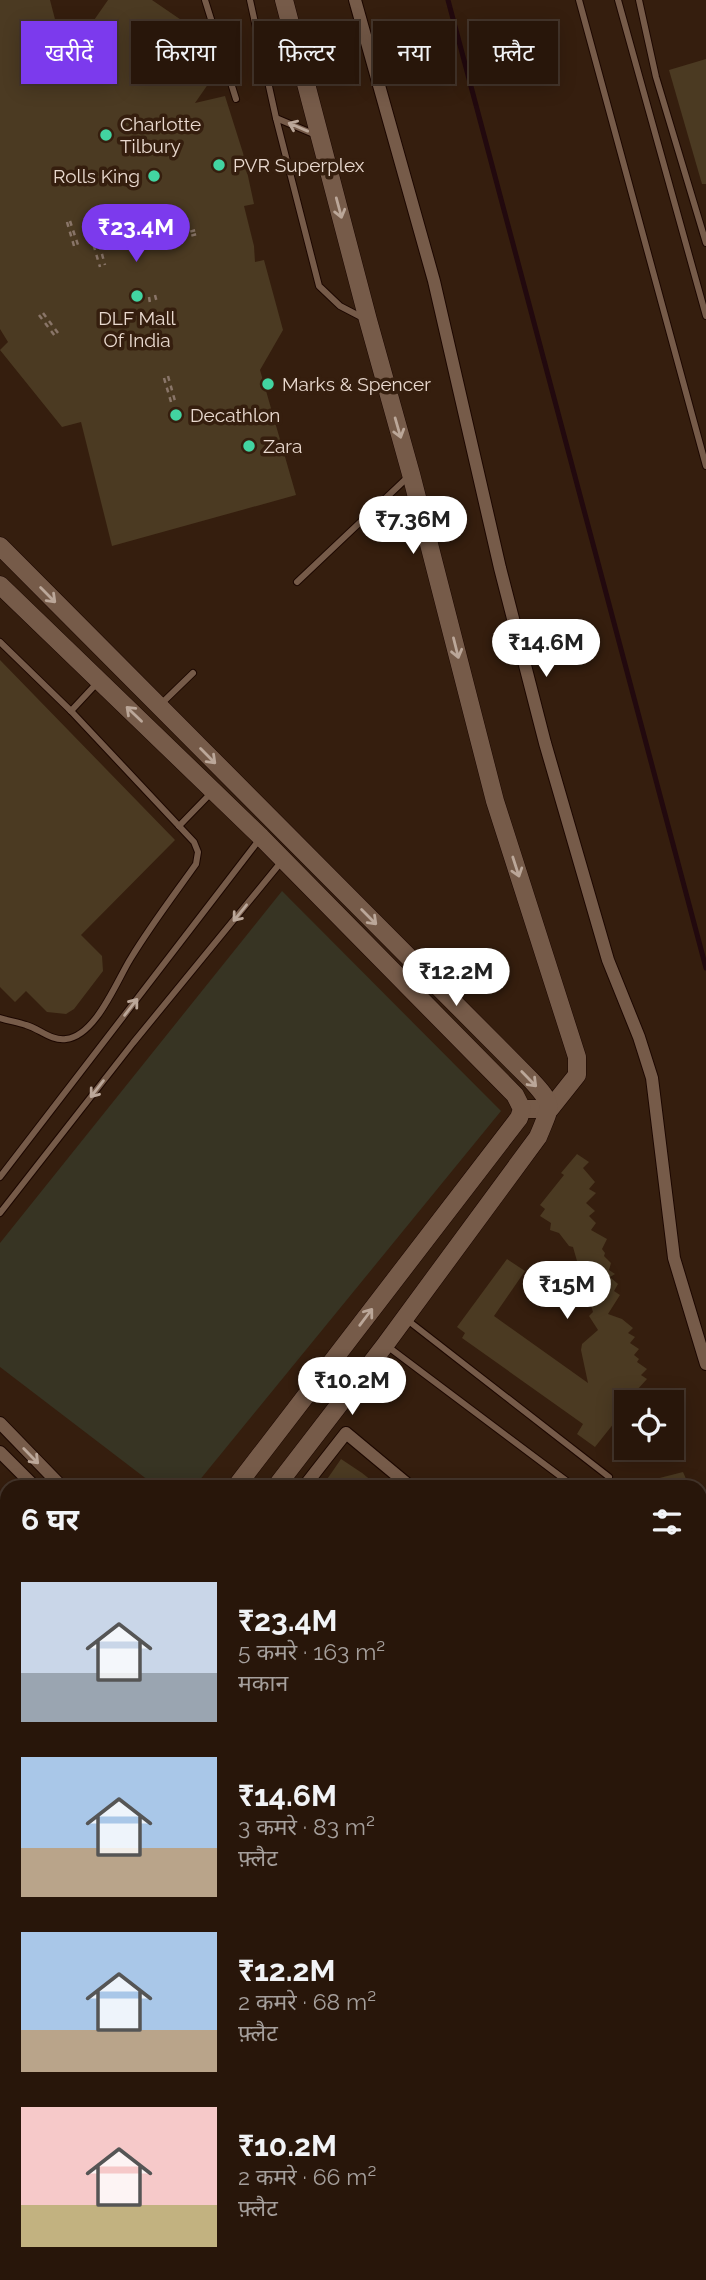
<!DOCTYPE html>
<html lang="hi">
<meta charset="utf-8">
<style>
:root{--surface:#28160a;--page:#342318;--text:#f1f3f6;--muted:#a59f9c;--line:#44352b;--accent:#7c3aed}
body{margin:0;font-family:Raleway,"Noto Sans Devanagari",sans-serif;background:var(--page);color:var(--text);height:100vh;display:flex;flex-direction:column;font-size:26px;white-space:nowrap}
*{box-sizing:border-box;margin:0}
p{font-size:23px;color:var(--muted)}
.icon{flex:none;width:38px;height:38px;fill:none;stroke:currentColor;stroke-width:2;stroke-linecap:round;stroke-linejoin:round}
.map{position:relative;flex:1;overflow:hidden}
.drawer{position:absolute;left:0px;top:1480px;width:707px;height:800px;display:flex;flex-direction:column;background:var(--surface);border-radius:21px 21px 0 0;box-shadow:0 4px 18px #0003,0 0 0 2px var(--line)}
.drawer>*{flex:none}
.top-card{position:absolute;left:21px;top:21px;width:665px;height:63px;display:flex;gap:14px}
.tools{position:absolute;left:614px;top:1390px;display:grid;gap:14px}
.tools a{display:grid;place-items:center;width:70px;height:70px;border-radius:0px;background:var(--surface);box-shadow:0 4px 18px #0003,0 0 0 2px var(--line);font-size:35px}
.price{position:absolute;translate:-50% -60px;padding:0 16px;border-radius:24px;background:#fff;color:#222;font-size:23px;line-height:46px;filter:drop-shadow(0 2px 4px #0008)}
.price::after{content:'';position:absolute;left:50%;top:42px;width:21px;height:16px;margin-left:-10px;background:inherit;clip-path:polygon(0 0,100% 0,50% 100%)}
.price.selected{background:var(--accent);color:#fff}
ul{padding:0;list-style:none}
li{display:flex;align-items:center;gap:21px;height:175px;padding:0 21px}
li span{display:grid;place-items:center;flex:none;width:196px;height:140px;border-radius:0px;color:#555}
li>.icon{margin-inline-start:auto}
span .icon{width:84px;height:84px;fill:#fffc;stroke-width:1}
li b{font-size:30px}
h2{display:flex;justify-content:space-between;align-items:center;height:84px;padding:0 21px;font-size:30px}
.pill{padding:0 24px;border-radius:0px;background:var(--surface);box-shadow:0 4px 18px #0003,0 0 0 2px var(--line);font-size:24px;line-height:63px}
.pill.selected{background:var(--accent);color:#fff}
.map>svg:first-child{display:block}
.green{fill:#373423}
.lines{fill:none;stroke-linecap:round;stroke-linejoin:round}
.stream{stroke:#22090e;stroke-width:5}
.building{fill:#4b3a22}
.lane-casing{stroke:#1c0700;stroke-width:8}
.street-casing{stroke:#1c0700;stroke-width:14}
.secondary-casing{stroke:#1c0700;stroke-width:19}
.path{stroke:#897568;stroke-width:2.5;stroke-dasharray:5 5;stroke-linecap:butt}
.lane{stroke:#765b49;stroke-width:6}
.street{stroke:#765b49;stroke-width:12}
.secondary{stroke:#765b49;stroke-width:18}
.rail-casing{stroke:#927e71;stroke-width:8}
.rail{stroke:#351e0e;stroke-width:5;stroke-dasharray:16;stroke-linecap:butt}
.oneway{stroke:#bba799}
.poi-dot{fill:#42d4a1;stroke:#351e0e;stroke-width:2.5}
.labels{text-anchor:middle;stroke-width:7;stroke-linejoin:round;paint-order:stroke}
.poi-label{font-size:19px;fill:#e9d9cf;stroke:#351e0e;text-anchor:start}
</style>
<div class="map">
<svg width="706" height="2280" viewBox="0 0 706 2280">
<rect width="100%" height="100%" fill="#351e0e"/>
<!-- green -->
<path class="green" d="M 282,891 L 501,1111 L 194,1487 L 157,1487 L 0,1367 L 0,1243 Z"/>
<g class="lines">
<!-- stream -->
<path class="stream" d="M 448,0 L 706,968"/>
</g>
<!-- building -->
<g class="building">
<path d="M 0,0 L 50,0 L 57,27 L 70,23 L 76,46 L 108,0 L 152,0 L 209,39 L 202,50 L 219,63 L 220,67 L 195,103 L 225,96 L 243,153 L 254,204 L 244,206 L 254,246 L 255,262 L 264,260 L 283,330 L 260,370 L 296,495 L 112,546 L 81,422 L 62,427 L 0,350 L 8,342 L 0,329 Z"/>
<path d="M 706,59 L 706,184 L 702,184 L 669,70 Z"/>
<path d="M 0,660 L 175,840 L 81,935 L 102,956 L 103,971 L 74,1009 L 66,1014 L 47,1012 L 26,991 L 15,1002 L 0,987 Z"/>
<path d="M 577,1154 L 589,1162 L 583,1168 L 595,1182 L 589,1189 L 596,1193 L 586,1203 L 595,1211 L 589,1216 L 596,1223 L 591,1230 L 607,1239 L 602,1249 L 605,1253 L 604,1256 L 611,1263 L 609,1270 L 615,1274 L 610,1277 L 618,1284 L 614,1291 L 620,1295 L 608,1314 L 622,1319 L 633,1328 L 628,1333 L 635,1337 L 630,1343 L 639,1349 L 634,1355 L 639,1359 L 637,1362 L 647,1369 L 641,1375 L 647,1379 L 626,1402 L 626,1408 L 595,1447 L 577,1434 L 583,1424 L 462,1338 L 465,1333 L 457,1327 L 507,1259 L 525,1271 L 494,1316 L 588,1383 L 581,1350 L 582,1344 L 598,1330 L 589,1316 L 593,1312 L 586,1290 L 588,1287 L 575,1274 L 579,1268 L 573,1247 L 569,1246 L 559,1233 L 550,1230 L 551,1223 L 540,1216 L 545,1209 L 540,1205 L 564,1175 L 561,1173 Z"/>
<path d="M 341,1459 L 362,1473 L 381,1488 L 321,1488 Z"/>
<path d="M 683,1472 L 690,1488 L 637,1488 L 636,1484 Z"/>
</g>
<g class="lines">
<defs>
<g id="lane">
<path d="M 205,0 L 236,99"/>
<path d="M 250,0 L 276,118 L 319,286 L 340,306 L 365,319"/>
<path d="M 579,0 L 706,466"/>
<path d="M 618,0 L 706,316"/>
<path d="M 639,0 L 656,77 L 706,243"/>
<path d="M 276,118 L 316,135"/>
<path d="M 297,582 L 408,477"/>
<path d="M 0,642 L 71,711 L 194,842 L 198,852 L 196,864 C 174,895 151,925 131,958 C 117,980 96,1036 66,1039 C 51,1041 40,1029 26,1025 C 18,1022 9,1021 0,1018"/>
<path d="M 161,704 L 193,673"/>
<path d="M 71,711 L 98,682"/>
<path d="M 179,826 L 212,792"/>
<path d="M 0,1177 L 259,840"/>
<path d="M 0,1213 L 133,1043 L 282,861"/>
<path d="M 406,1319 L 609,1477"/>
<path d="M 387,1346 L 576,1488"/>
<path d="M 0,1544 L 7,1536"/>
</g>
<g id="street">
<path d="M 355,0 L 434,281 L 500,568 L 545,743 L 608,960 L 639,1037 L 652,1078 L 674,1258 L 706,1364"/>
<path d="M 0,1423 L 63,1488"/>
<path d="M 0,1452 L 36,1488"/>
<path d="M 303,1488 L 346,1433 L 412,1488"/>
<path d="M 700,1717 L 706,1709"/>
<path d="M 0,1874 L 7,1865"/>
<path d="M 700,1936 L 706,1940"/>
<path d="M 0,2022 L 7,2027"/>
<path d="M 700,2092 L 706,2097"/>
<path d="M 0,2174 L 7,2180"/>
<path d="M 700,2215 L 706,2208"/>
<path d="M 130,2273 L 139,2280"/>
<path d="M 336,2273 L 345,2280"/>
<path d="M 515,2273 L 524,2280"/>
<path d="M 648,2280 L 654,2273"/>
</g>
<g id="secondary">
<path d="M 284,0 L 368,320 L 411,474 L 495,801 L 577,1057 L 577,1075 L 550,1109 L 522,1109"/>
<path d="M 0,546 L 531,1080 C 555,1106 551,1105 538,1137 L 385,1345 L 275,1488"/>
<path d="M 0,585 L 261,837 L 515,1095 L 522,1109 L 519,1118 L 235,1488"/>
<path d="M 0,1790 L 7,1781"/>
<path d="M 0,1828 L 7,1820"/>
<path d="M 0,2097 L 7,2102"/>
<path d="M 0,2131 L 7,2135"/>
<path d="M 188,2273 L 196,2280"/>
<path d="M 232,2273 L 241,2280"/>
</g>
</defs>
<!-- lane casing -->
<use href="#lane" class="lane-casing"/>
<!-- street casing -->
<use href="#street" class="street-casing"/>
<!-- secondary casing -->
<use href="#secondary" class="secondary-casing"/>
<!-- path -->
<g class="path">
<path d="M 92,219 L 108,222"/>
<path d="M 70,221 L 78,245"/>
<path d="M 67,222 L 74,246"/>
<path d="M 91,223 L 107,226"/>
<path d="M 94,225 L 105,265"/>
<path d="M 88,226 L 100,267"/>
<path d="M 171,237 L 196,230"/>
<path d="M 172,241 L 197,234"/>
<path d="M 155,295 L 157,303"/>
<path d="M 149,297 L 150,303"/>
<path d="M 43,313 L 58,333"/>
<path d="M 39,315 L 55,336"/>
<path d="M 168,376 L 175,401"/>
<path d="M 164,378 L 171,402"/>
</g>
<!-- lane -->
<use href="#lane" class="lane"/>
<!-- street -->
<use href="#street" class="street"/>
<!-- secondary -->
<use href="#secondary" class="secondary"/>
<defs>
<g id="rail">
<path d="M 0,2110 L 7,2115"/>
<path d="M 0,2129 L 7,2133"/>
<path d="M 192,2273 L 200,2280"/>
<path d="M 217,2273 L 226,2280"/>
</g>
</defs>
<!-- rail casing -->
<use href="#rail" class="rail-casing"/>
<!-- rail -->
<use href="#rail" class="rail"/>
</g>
<!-- one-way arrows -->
<defs><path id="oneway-shaft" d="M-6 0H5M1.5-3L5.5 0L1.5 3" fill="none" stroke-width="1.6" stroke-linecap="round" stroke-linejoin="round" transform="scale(1.75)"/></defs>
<g class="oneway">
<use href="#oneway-shaft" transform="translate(298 127) rotate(-157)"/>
<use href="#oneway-shaft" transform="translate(339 208) rotate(75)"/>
<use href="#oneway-shaft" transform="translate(398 428) rotate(74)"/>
<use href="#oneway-shaft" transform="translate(48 595) rotate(45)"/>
<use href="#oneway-shaft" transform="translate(456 648) rotate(76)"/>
<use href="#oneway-shaft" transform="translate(134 714) rotate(-136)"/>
<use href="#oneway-shaft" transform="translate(208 756) rotate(45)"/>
<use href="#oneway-shaft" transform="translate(516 867) rotate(72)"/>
<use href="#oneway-shaft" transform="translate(240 913) rotate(129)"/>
<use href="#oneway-shaft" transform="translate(369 917) rotate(45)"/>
<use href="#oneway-shaft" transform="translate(131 1007) rotate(-52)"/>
<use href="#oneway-shaft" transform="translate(529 1079) rotate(46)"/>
<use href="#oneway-shaft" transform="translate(97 1089) rotate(128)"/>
<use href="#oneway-shaft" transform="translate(366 1317) rotate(-53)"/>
<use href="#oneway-shaft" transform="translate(31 1456) rotate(46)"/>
</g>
<!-- markers -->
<g class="poi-dot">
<circle cx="106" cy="135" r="7"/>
<circle cx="219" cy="165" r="7"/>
<circle cx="154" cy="176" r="7"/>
<circle cx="137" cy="296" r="7"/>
<circle cx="268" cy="384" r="7"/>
<circle cx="176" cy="415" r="7"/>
<circle cx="249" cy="446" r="7"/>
</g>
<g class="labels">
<!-- poi labels -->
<g class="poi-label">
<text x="120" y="131">Charlotte<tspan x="120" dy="22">Tilbury</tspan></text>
<text x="233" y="172">PVR Superplex</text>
<text x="140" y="183" text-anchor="end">Rolls King</text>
<text x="137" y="325" text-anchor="middle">DLF Mall<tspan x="137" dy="22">Of India</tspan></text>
<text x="282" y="391">Marks &amp; Spencer</text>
<text x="190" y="422">Decathlon</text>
<text x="263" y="453">Zara</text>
</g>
</g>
</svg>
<div class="tools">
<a><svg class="icon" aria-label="locate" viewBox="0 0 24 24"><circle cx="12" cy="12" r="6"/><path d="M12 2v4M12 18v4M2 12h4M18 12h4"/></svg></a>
</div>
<b class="price selected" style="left:136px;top:264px">₹23.4M</b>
<b class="price" style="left:413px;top:556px">₹7.36M</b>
<b class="price" style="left:546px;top:679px">₹14.6M</b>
<b class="price" style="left:456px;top:1008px">₹12.2M</b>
<b class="price" style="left:567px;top:1321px">₹15M</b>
<b class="price" style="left:352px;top:1417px">₹10.2M</b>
<div class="top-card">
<a class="pill selected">खरीदें</a>
<a class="pill">किराया</a>
<a class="pill">फ़िल्टर</a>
<a class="pill">नया</a>
<a class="pill">फ़्लैट</a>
</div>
<section class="drawer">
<h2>6 घर<svg class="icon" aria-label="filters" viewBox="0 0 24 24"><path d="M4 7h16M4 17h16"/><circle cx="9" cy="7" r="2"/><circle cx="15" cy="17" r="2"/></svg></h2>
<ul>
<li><span style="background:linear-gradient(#c9d6e8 65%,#9aa5b1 0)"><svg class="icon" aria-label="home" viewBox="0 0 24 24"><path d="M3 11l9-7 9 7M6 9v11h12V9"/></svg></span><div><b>₹23.4M</b><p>5 कमरे · 163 m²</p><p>मकान</p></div></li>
<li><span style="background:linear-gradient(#a9c7e8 65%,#b9a48a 0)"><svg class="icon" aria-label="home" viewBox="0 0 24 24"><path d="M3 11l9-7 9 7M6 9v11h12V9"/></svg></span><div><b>₹14.6M</b><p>3 कमरे · 83 m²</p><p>फ़्लैट</p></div></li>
<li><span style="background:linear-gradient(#a9c7e8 70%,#b9a48a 0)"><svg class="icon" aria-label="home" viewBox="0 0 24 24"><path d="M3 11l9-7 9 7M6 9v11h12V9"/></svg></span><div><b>₹12.2M</b><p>2 कमरे · 68 m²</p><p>फ़्लैट</p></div></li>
<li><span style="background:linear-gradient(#f6c9c9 70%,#c2b280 0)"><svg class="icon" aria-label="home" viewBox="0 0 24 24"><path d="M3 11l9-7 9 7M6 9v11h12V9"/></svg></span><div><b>₹10.2M</b><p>2 कमरे · 66 m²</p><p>फ़्लैट</p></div></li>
</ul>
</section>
</div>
